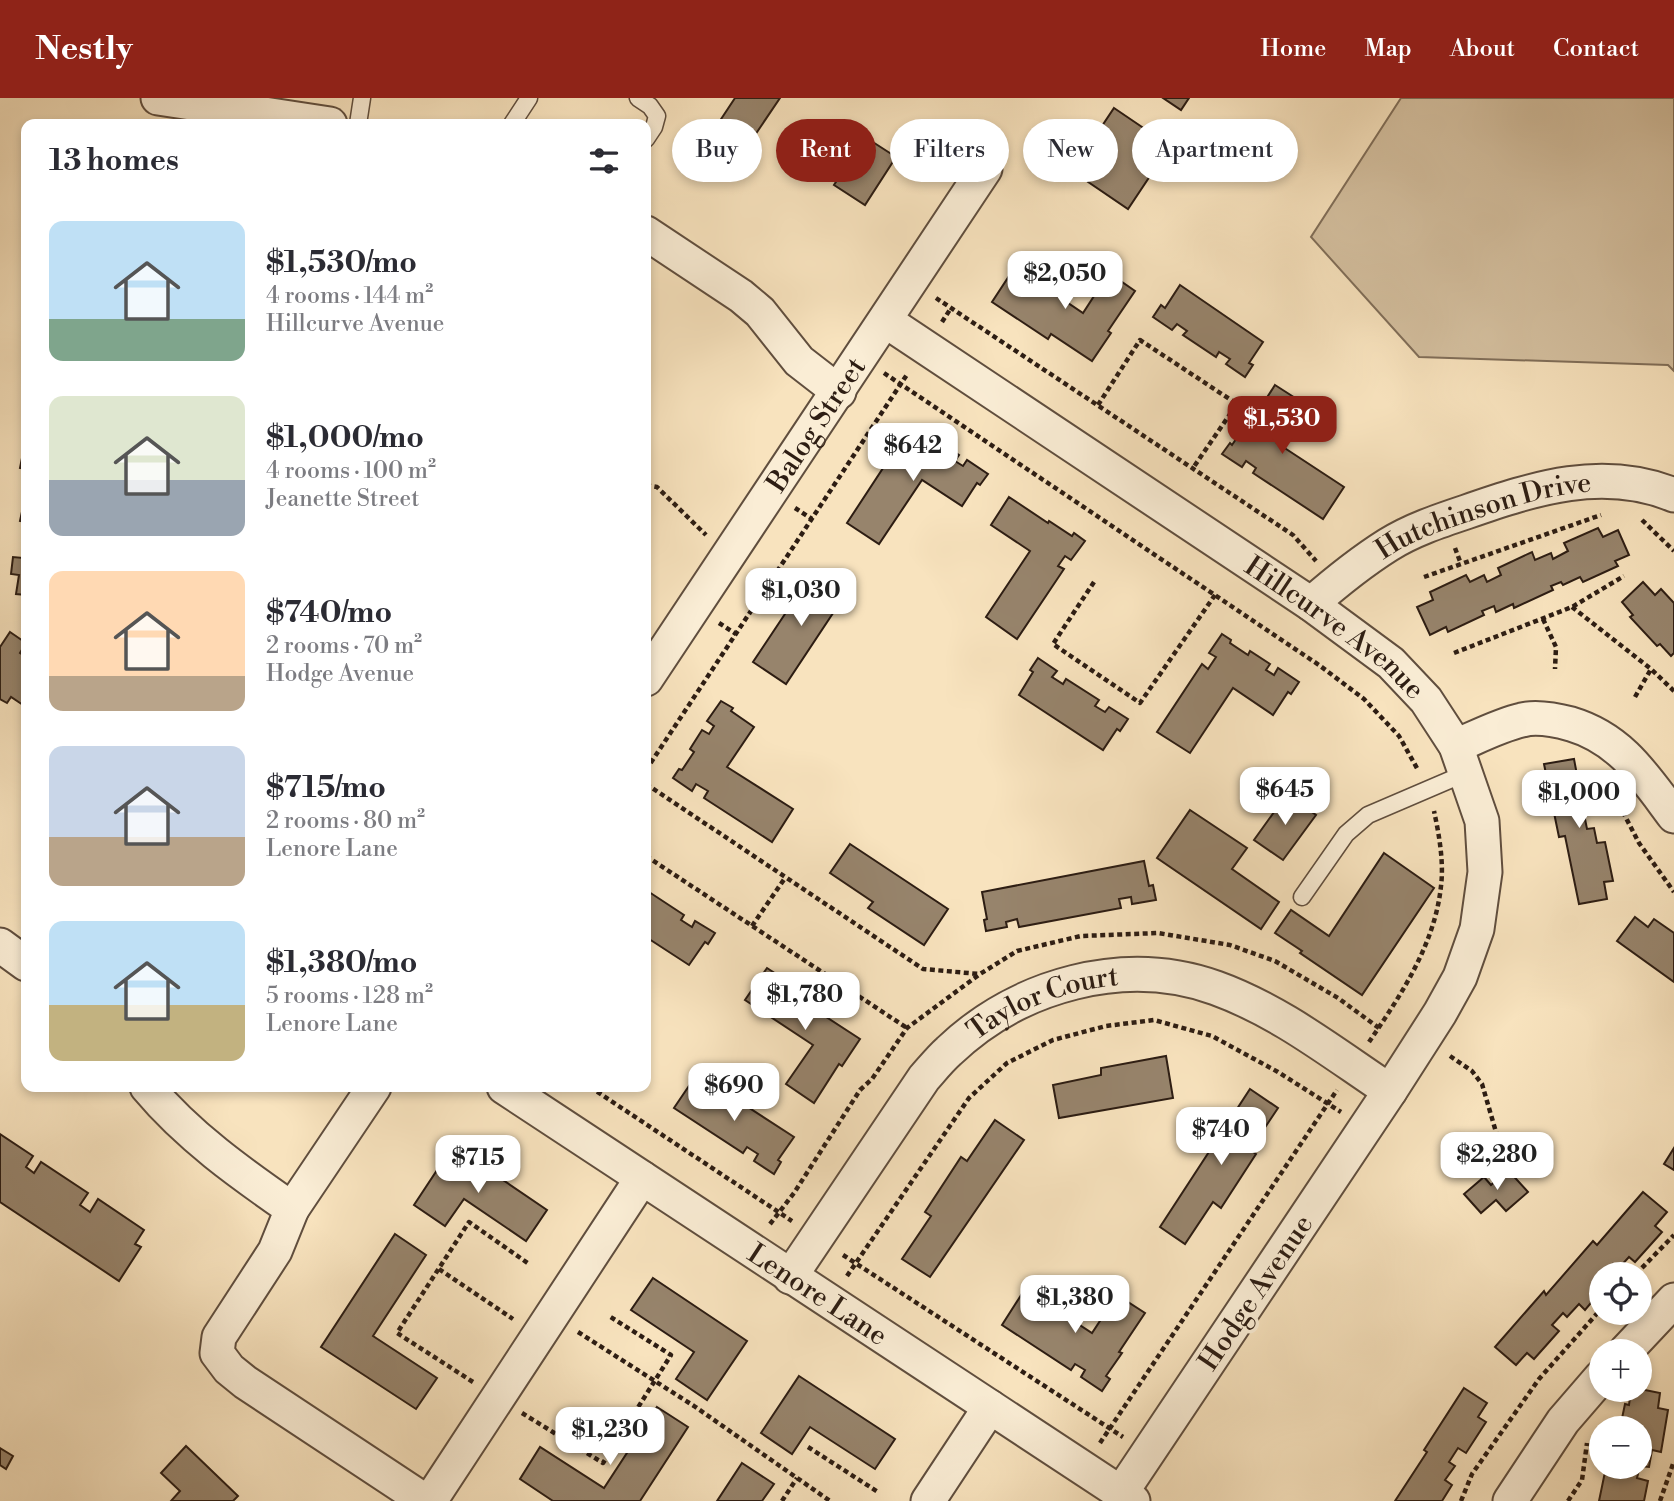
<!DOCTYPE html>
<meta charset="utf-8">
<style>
:root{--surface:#fff;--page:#f2f2f3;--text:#2b2b33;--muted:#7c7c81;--accent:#8f2418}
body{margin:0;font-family:"Libre Bodoni",serif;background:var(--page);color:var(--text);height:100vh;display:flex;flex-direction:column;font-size:26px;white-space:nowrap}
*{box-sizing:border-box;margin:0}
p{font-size:23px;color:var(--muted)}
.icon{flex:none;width:38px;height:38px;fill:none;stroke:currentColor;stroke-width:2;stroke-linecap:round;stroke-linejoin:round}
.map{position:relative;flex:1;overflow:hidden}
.sheet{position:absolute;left:21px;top:21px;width:630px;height:973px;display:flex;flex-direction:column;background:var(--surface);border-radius:14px;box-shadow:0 4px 10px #0003}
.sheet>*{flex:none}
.hud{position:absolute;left:672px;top:21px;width:665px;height:63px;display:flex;gap:14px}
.fabs{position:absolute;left:1589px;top:1164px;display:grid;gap:14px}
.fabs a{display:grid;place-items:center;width:63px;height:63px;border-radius:50%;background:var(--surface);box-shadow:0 4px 10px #0003;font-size:35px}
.price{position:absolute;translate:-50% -60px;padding:0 16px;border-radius:14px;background:#fff;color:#222;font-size:23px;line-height:46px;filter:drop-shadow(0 2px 4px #0008)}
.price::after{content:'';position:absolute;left:50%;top:42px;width:21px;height:16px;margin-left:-10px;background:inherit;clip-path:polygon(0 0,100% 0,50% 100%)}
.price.current{background:var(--accent);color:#fff}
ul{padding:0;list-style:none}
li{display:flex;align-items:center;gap:21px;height:175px;padding:0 28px}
li span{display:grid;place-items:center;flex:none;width:196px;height:140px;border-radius:14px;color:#555}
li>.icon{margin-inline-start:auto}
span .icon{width:84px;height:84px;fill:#fffc;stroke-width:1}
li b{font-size:30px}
h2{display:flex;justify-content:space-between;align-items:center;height:84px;padding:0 28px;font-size:30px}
.chip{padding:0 24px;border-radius:32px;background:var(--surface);box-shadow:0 4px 10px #0003;font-size:24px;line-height:63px}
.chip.current{background:var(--accent);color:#fff}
header{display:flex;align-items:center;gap:42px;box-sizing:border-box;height:98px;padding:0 35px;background:var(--accent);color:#fff}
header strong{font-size:33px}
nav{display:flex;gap:38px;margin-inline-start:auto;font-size:24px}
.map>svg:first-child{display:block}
.green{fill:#d5c1a1;stroke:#816f5a;stroke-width:2}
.building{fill:#97846c;stroke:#2d1d13;stroke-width:2}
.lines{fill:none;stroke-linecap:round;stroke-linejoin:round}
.lane-casing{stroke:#604e3e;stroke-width:19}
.street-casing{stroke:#604e3e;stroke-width:37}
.path{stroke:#2d1d13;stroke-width:4.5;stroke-dasharray:5 3.5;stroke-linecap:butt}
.lane{stroke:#faedd5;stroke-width:16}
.street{stroke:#faedd5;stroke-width:33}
.labels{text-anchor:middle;stroke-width:7;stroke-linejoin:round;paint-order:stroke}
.street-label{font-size:28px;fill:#2d1d13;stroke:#faedd5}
</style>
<header>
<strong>Nestly</strong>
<nav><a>Home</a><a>Map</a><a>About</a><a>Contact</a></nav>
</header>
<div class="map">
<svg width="1674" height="1403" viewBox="0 0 1674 1403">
<rect width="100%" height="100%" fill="#f8e3be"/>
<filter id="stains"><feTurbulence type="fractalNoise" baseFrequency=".00286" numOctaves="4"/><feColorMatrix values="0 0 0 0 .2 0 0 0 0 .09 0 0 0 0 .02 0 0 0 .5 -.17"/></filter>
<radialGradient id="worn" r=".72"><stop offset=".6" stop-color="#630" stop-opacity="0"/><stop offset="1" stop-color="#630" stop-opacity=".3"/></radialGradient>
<!-- green -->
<path class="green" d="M 1401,0 L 1674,0 L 1674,273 L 1668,267 L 1419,259 L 1311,139 Z"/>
<!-- building -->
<g class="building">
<path d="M 735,0 L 780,0 L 728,77 L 698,56 Z"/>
<path d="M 1163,0 L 1189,0 L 1181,12 Z"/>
<path d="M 1114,10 L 1170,48 L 1128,111 L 1072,73 Z"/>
<path d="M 865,39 L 896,59 L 865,107 L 834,87 Z"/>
<path d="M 1015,169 L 1083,215 L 1109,175 L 1135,193 L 1108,233 L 1111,235 L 1092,263 L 1051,236 L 1048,241 L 992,204 Z"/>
<path d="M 1180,187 L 1263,244 L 1249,265 L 1253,267 L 1245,279 L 1226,266 L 1230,261 L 1219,254 L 1216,259 L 1183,237 L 1187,233 L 1177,226 L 1172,232 L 1153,219 L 1161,207 L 1165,210 Z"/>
<path d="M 1275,287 L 1303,305 L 1277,345 L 1344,389 L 1323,421 L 1253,375 L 1256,370 L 1246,363 L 1242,369 L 1222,356 L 1230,345 L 1232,347 L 1247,325 L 1250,326 Z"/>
<path d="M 911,327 L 920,333 L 919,336 L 937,348 L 940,344 L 959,357 L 955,363 L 963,368 L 967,362 L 988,376 L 980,387 L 977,385 L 962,408 L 922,382 L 879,446 L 847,425 L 891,358 L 897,362 L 905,351 L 898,346 Z"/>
<path d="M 23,355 L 26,356 L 26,371 L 20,370 Z"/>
<path d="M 1009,399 L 1048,425 L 1049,423 L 1072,438 L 1074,435 L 1085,443 L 1071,462 L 1065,458 L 1058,468 L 1064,471 L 1017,541 L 986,519 L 1030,453 L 991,427 Z"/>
<path d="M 23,409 L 26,409 L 26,424 L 20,423 Z"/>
<path d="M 1598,430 L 1603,439 L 1618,432 L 1629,457 L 1615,463 L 1618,468 L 1583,484 L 1580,479 L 1563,487 L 1561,484 L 1551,488 L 1553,492 L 1514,510 L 1513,506 L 1496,514 L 1494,508 L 1482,513 L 1484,517 L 1448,534 L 1446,529 L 1430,537 L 1417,509 L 1433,502 L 1430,494 L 1466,477 L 1470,484 L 1484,477 L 1487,484 L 1501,477 L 1498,470 L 1532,454 L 1535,462 L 1551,455 L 1553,461 L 1568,453 L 1564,445 Z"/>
<path d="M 26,438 L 26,497 L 16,496 L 19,477 L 11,476 L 13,459 L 23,460 Z"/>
<path d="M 822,472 L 849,491 L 786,586 L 753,564 L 789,510 L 794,514 Z"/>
<path d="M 1643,484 L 1655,497 L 1661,491 L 1674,505 L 1674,555 L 1671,558 L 1660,546 L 1657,548 L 1630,519 L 1633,517 L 1622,504 Z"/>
<path d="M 10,534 L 26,545 L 20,555 L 26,559 L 26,609 L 11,599 L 7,605 L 0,601 L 0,549 Z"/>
<path d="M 1222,536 L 1231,542 L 1230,545 L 1248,557 L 1250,553 L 1270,566 L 1266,572 L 1274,577 L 1278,570 L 1299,584 L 1291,596 L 1288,594 L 1273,617 L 1233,590 L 1190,655 L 1157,634 L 1202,566 L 1208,571 L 1216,559 L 1209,555 Z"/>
<path d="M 1038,560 L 1057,573 L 1052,579 L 1063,586 L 1066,581 L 1099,602 L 1095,608 L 1105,614 L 1109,609 L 1128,621 L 1120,633 L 1117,631 L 1103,652 L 1019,597 L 1033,574 L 1030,572 Z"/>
<path d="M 721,603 L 733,610 L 731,613 L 754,629 L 727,669 L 793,711 L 772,744 L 704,700 L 708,693 L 696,686 L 692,693 L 673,680 L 679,671 L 682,672 L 694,654 L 690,651 L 702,632 L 709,636 L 714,628 L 707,623 Z"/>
<path d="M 1574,661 L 1577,677 L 1586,675 L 1593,714 L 1584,716 L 1587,731 L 1594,730 L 1597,745 L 1605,744 L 1613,783 L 1604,784 L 1607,801 L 1579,806 L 1565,738 L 1559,739 L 1544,666 Z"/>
<path d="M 1287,696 L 1316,717 L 1283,762 L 1254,742 Z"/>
<path d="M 1190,712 L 1247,750 L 1232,771 L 1279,804 L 1261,831 L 1157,760 Z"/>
<path d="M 850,746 L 948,811 L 924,847 L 868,810 L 873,804 L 830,775 Z"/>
<path d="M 1384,755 L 1434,790 L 1362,897 L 1300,855 L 1302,853 L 1275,835 L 1291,812 L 1329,838 Z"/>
<path d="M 1144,763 L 1149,788 L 1153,787 L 1156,802 L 1132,806 L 1131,799 L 1119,801 L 1121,810 L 1019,829 L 1017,821 L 1006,824 L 1007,829 L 986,833 L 984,822 L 987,821 L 982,794 Z"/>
<path d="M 646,792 L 684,817 L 681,822 L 692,829 L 695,823 L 715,835 L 708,846 L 705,844 L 689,867 L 646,839 Z"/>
<path d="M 1635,819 L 1648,829 L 1654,821 L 1674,835 L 1674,884 L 1617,843 Z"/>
<path d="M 767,870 L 822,906 L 817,913 L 860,941 L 842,968 L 839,966 L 814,1005 L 786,986 L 813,947 L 745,902 Z"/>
<path d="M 1166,958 L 1173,1000 L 1059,1020 L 1053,987 L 1101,977 L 1101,970 Z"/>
<path d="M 697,976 L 794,1039 L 778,1062 L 781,1064 L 774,1076 L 754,1063 L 758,1056 L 747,1049 L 743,1055 L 674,1010 Z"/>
<path d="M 1250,991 L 1278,1010 L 1250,1052 L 1256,1056 L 1221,1110 L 1213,1104 L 1185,1146 L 1160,1129 Z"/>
<path d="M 995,1022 L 1024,1042 L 930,1179 L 902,1161 L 931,1118 L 925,1114 L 961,1059 L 967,1063 Z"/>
<path d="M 0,1036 L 33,1058 L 26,1069 L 34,1075 L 41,1064 L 88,1095 L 80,1107 L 90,1114 L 98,1101 L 144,1132 L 135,1146 L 141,1149 L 119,1183 L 0,1104 Z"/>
<path d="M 453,1048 L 547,1112 L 526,1143 L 464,1101 L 445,1128 L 414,1107 Z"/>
<path d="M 1674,1050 L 1674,1072 L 1664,1066 Z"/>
<path d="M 1508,1072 L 1528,1094 L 1506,1113 L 1496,1102 L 1481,1115 L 1464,1096 L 1484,1079 L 1491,1087 Z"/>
<path d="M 1643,1094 L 1667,1114 L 1655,1128 L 1662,1134 L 1635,1164 L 1629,1159 L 1618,1171 L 1613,1166 L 1605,1176 L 1601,1176 L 1601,1193 L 1585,1212 L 1579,1206 L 1567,1219 L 1563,1215 L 1552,1227 L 1559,1233 L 1534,1261 L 1527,1255 L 1516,1267 L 1495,1249 L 1544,1193 L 1546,1197 L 1593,1143 L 1597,1147 Z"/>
<path d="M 395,1136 L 426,1157 L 373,1238 L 437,1280 L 416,1311 L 321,1249 Z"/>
<path d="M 653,1180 L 747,1243 L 707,1302 L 676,1281 L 694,1254 L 631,1212 Z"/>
<path d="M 1025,1191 L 1092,1235 L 1117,1197 L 1145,1215 L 1119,1254 L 1122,1255 L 1106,1278 L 1110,1281 L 1102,1293 L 1081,1279 L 1085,1272 L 1075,1266 L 1071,1272 L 1002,1227 Z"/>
<path d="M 799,1278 L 895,1341 L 875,1371 L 810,1329 L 792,1356 L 761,1335 Z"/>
<path d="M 1464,1290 L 1487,1305 L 1478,1319 L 1486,1324 L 1466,1355 L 1458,1350 L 1449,1364 L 1455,1368 L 1445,1382 L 1452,1387 L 1442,1403 L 1395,1403 L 1427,1354 L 1424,1352 Z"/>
<path d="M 1640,1291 L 1660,1295 L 1658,1310 L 1668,1312 L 1661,1354 L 1652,1352 L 1649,1369 L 1640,1368 L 1640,1330 L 1620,1330 L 1625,1306 L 1629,1307 L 1631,1292 Z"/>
<path d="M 657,1309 L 688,1329 L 640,1403 L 553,1403 L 520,1381 L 540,1349 L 604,1390 Z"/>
<path d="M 186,1348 L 238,1398 L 233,1403 L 171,1403 L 180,1393 L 161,1375 Z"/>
<path d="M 0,1350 L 13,1358 L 6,1371 L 0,1367 Z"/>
<path d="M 742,1365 L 774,1386 L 762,1403 L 717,1403 Z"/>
<path d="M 1610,1368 L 1640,1368 L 1637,1380 L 1648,1383 L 1644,1403 L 1599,1403 L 1605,1374 L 1609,1375 Z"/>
</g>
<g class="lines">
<defs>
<g id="lane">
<path d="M 638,0 L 650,8 L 657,18 L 654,29 L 646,41"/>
<path d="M 358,26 L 362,0"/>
<path d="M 512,26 L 529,0"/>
<path d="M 1302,799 L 1346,736 L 1368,717 L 1466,675"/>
</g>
<g id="street">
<path d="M 158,0 L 330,26"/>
<path d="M 646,135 L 741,198 L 760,214 L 799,263 L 839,294"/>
<path id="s1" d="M 886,223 L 1311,506 L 1391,565 L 1426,602 L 1456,648 L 1482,723 L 1485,774 L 1477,831 L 1460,879 L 1440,915 L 1390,993 L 1121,1395"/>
<path id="s2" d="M 1311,506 C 1335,485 1361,464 1388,447 C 1412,432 1439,423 1466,414 C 1535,390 1603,368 1674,397"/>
<path id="s3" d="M 646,581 L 985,71"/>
<path d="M 1456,648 C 1477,639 1500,627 1522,622 C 1537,618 1556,622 1571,626 C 1621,641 1644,678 1674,718"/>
<path d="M 0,847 L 26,866"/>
<path d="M 147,989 C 188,1038 240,1075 292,1111 L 275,1153 L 219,1239 L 217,1255 L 229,1271 L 245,1284 L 425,1403"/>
<path id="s4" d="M 504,989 L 1133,1403"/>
<path d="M 292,1111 L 374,989"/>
<path id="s5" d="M 790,1179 L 924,980 C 932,971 940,961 949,953 C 1018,887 1124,857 1216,890 C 1280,913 1334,956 1390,993"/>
<path d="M 1626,1253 L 1674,1202"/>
<path d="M 430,1403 L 642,1080"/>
<path d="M 928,1403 L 990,1309"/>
<path d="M 1510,1403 L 1563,1323 L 1601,1279"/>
</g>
</defs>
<!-- lane casing -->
<use href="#lane" class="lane-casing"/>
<!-- street casing -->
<use href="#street" class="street-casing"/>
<!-- path -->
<g class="path">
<path d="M 936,200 L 1293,437 L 1316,463"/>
<path d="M 942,224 L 951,210"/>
<path d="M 884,275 L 1319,567 L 1364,601 L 1399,638 L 1418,672"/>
<path d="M 1098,307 L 1140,242 L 1237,306 L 1193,370"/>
<path d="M 646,387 L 657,389 L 706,437"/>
<path d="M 795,410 L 812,421"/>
<path d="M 1642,422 L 1674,453"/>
<path d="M 1455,450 L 1461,466"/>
<path d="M 1424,479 L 1601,417"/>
<path d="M 1094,484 L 1053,546 L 1140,605 L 1215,497"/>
<path d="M 1572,509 L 1651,571 L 1674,593"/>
<path d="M 1543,521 L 1556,549 L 1555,571"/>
<path d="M 719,525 L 736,536"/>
<path d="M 1454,555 L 1572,509 L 1624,478"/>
<path d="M 1635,599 L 1651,571"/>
<path d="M 646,672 L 908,275"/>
<path d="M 646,686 L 923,871 L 979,876"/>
<path d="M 1611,691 L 1639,745 L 1674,794"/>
<path d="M 646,758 L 907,930"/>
<path d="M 752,828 L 785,780"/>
<path d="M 1369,944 C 1401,897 1435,846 1441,788 C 1444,764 1439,736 1434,713"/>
<path d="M 1450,958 L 1472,973 L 1482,986 L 1503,1058"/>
<path d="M 590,989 L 792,1123"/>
<path d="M 770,1126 L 794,1095 L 860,992 L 872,981 L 907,930 L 980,876 L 1017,853 L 1081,838 L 1158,835 L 1230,847 L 1275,863 L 1338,900 L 1379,930"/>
<path d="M 843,1157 L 1123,1339"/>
<path d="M 439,1171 L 513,1221"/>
<path d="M 1636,1176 L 1674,1137"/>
<path d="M 847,1178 L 969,1000 L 1007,965 L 1053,942 L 1106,928 L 1154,922 L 1212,938 L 1278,974 L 1341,1014"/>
<path d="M 578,1234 L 694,1308 L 830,1403"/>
<path d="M 473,1284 L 397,1235 L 469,1124 L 529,1166"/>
<path d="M 522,1315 L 603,1365 L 671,1257 L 609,1218"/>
<path d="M 1100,1345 L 1337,992"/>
<path d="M 808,1349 L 878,1394"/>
<path d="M 782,1403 L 797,1380"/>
<path d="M 1461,1403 L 1472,1376 L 1539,1281 L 1601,1211"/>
<path d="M 1568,1403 L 1582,1382 L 1587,1345"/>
<path d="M 1660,1403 L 1674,1363"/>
</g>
<!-- lane -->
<use href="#lane" class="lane"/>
<!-- street -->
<use href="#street" class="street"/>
</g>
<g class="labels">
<!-- street labels -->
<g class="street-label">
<text dy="10" stroke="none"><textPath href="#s3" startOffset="306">Balog Street</textPath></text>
<text dy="10" stroke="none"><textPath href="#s2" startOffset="198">Hutchinson Drive</textPath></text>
<text dy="10" stroke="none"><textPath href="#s1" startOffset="544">Hillcurve Avenue</textPath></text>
<text dy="10" stroke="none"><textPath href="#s5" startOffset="385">Taylor Court</textPath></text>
<text transform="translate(1255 1194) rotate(-56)" y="10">Hodge Avenue</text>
<text dy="10" stroke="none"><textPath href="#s4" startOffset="376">Lenore Lane</textPath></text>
</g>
</g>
<rect width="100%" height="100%" filter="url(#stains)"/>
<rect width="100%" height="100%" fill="url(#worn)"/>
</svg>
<div class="fabs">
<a><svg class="icon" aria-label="locate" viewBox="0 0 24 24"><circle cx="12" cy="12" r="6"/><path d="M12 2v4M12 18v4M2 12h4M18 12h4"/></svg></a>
<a>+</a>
<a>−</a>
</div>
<b class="price" style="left:1065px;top:213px">$2,050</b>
<b class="price current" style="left:1282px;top:358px">$1,530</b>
<b class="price" style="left:913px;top:385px">$642</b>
<b class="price" style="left:801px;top:530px">$1,030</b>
<b class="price" style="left:1285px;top:729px">$645</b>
<b class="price" style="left:1579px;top:732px">$1,000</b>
<b class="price" style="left:805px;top:934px">$1,780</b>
<b class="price" style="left:734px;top:1025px">$690</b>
<b class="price" style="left:1221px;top:1069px">$740</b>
<b class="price" style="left:1497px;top:1094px">$2,280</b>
<b class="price" style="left:478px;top:1097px">$715</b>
<b class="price" style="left:1075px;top:1237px">$1,380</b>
<b class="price" style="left:610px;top:1369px">$1,230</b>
<div class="hud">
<a class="chip">Buy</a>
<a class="chip current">Rent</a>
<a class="chip">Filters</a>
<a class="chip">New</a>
<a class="chip">Apartment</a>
</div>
<section class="sheet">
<h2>13 homes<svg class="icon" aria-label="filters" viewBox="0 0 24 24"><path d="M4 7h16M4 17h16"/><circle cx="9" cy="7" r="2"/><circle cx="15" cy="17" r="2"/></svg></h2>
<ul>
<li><span style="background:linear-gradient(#bfe0f5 70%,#7fa58c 0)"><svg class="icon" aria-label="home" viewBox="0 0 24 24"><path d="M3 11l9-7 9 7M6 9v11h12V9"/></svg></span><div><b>$1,530/mo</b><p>4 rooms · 144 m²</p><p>Hillcurve Avenue</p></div></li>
<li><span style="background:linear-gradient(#dfe7d0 60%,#9aa5b1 0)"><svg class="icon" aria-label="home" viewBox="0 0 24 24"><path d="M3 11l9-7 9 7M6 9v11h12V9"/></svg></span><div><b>$1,000/mo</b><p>4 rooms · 100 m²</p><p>Jeanette Street</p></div></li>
<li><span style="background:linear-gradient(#ffd9b3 75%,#b9a48a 0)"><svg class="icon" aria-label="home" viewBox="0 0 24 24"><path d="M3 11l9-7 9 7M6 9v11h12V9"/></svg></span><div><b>$740/mo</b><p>2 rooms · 70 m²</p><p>Hodge Avenue</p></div></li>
<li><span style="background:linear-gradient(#c9d6e8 65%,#b9a48a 0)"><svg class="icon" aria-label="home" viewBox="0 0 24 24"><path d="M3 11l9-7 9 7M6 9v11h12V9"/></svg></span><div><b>$715/mo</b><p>2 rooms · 80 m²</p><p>Lenore Lane</p></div></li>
<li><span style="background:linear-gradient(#bfe0f5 60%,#c2b280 0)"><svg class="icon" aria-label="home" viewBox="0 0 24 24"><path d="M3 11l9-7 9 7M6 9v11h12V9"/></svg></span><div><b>$1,380/mo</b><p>5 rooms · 128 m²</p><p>Lenore Lane</p></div></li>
</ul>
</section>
</div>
